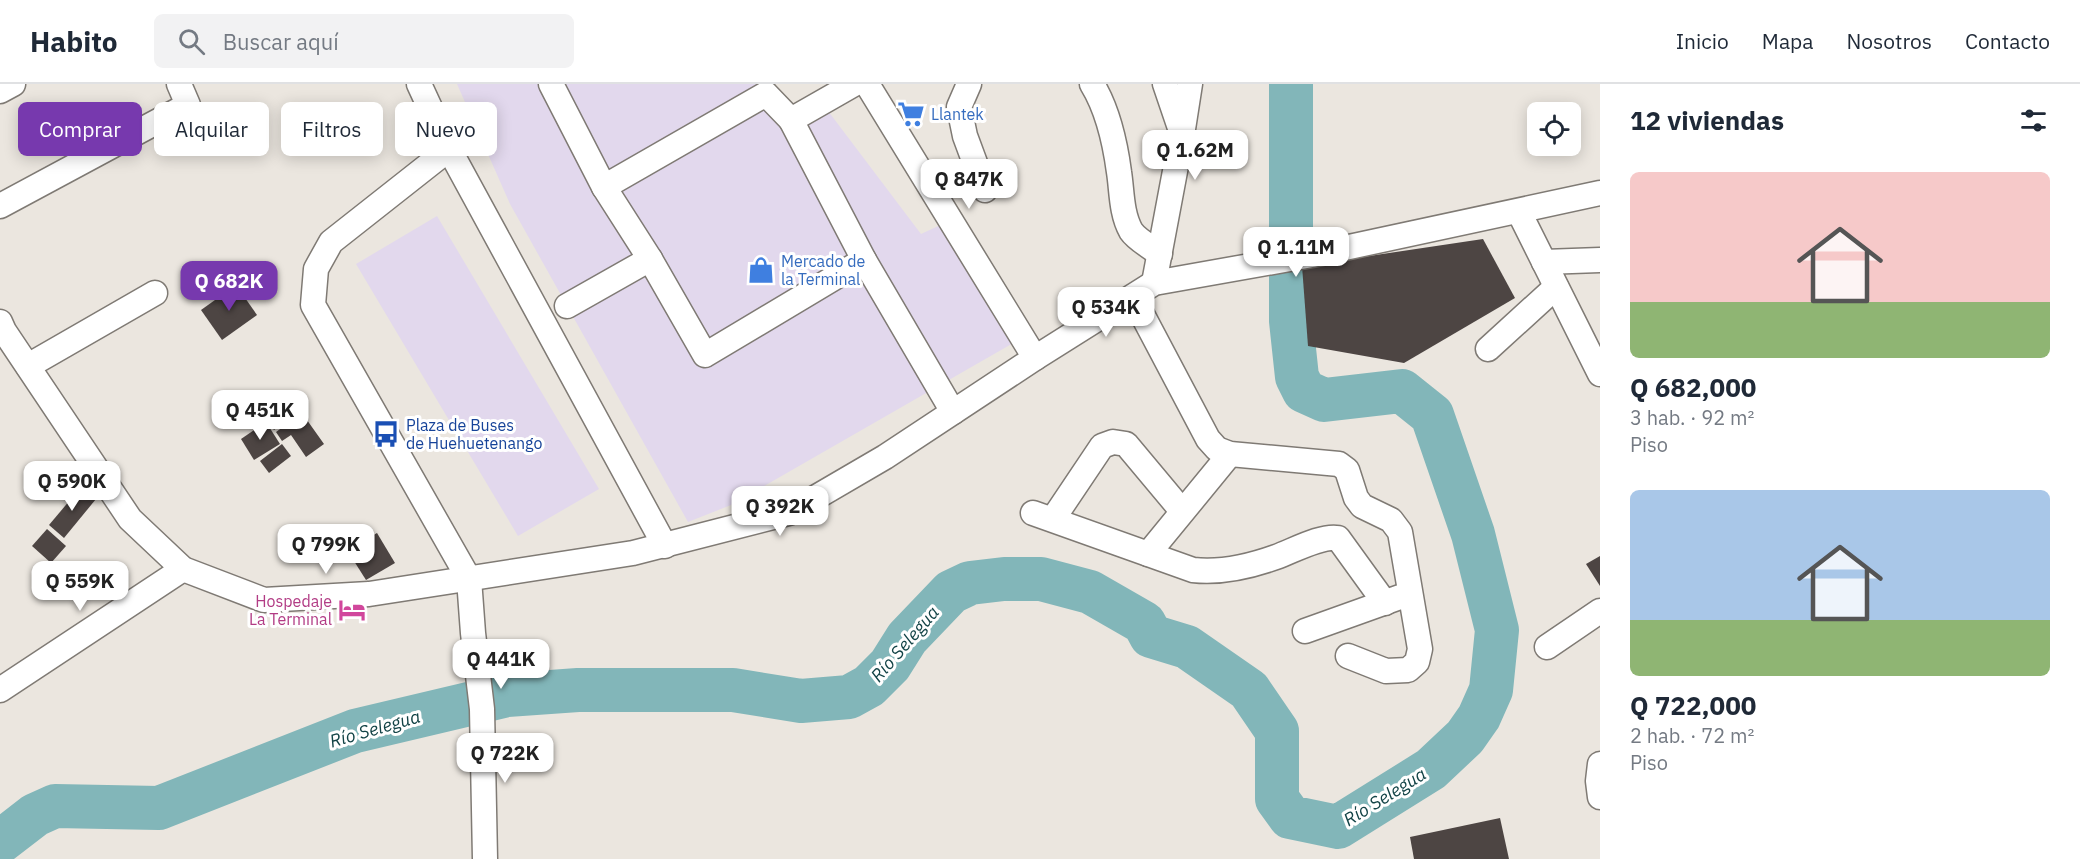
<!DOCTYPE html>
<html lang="es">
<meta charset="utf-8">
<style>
:root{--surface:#fff;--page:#f2f2f3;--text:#1f2937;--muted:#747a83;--line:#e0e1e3;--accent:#7739ae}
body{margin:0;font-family:"IBM Plex Sans",sans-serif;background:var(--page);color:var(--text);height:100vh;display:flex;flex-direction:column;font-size:22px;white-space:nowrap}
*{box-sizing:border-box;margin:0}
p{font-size:20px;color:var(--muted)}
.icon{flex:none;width:33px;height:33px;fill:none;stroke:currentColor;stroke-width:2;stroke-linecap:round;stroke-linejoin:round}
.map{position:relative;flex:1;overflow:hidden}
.panel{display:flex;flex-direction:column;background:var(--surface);width:480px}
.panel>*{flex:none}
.hud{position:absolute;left:18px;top:18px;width:570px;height:54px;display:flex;gap:12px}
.tools{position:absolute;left:1527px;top:18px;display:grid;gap:12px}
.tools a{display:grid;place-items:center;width:54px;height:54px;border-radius:9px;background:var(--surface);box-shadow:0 3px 15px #0003;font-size:30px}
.price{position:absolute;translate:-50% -51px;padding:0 14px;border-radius:12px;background:#fff;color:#222;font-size:20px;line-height:39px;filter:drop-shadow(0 2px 3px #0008)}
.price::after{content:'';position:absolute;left:50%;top:36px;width:18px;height:14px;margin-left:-9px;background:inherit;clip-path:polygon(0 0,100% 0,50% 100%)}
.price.current{background:var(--accent);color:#fff}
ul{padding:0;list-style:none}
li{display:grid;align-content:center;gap:12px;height:318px;padding:0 30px}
li span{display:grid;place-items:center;height:186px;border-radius:9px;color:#555}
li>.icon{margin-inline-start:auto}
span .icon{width:108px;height:108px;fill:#fffc;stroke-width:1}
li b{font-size:26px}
h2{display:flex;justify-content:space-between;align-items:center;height:72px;padding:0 30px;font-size:26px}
.chip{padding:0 21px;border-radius:9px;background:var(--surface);box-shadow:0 3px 15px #0003;font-size:21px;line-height:54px}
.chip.current{background:var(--accent);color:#fff}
header{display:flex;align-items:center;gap:36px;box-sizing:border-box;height:84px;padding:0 30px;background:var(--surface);border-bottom:2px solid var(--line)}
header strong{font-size:28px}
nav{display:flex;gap:33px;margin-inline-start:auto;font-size:21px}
.search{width:420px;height:54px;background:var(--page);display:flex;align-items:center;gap:15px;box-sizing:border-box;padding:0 21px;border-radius:9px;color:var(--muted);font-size:22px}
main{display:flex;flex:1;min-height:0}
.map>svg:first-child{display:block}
.commercial{fill:#e2d8ed}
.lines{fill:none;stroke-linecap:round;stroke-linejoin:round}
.river{stroke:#82b6b9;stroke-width:44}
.building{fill:#4d4543}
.minor-casing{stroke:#7f7a74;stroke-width:27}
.minor{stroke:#fff;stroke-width:24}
.labels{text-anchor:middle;stroke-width:6;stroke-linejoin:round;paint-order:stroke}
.shop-label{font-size:16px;fill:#366cbe;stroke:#fff;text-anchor:start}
.transit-label{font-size:16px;fill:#164399;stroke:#fff;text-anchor:start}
.hotel-label{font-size:16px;fill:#b23c85;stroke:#fff;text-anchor:end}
.water-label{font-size:18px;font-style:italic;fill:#124346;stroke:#fff}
</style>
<header>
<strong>Habito</strong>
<div class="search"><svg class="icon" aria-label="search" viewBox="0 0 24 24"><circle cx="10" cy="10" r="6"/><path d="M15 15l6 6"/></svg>Buscar aquí</div>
<nav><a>Inicio</a><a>Mapa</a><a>Nosotros</a><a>Contacto</a></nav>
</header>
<main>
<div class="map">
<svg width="1600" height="775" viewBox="0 0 1600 775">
<rect width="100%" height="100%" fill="#ebe6df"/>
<!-- commercial -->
<g class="commercial">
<path d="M 457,0 L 769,0 L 783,25 L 816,11 L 921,150 L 947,138 L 1015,258 L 731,421 L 688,438 L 510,120 Z"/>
<path d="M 437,132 L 599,405 L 518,452 L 356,180 Z"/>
</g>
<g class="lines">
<!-- river -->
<path class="river" d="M 0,758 L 35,731 L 55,722 L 159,724 L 355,647 L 507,611 L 578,606 L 733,606 L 801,617 L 849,613 L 869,602 L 890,581 L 907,554 L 951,508 L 970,499 L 1004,495 L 1041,495 L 1090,508 L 1144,539 L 1151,552 L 1187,563 L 1249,606 L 1277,647 L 1277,715 L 1290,733 L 1338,743 L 1431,685 L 1465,653 L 1479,633 L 1491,606 L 1497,546 L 1473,450 L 1432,331 L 1402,307 L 1324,316 L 1304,307 L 1297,293 L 1291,237 L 1291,0"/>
</g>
<!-- building -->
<g class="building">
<path d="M 1483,155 L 1515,214 L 1404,279 L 1308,262 L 1302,182 Z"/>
<path d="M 236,201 L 257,231 L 222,256 L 201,226 Z"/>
<path d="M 298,310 L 307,322 L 274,346 L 265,335 Z"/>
<path d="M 302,329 L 324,360 L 306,373 L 291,351 L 282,357 L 276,348 Z"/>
<path d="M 266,338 L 280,360 L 254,376 L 241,355 Z"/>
<path d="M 282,360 L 291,372 L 269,389 L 260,377 Z"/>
<path d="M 81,403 L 96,415 L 64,454 L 49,441 Z"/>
<path d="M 47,445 L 66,462 L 51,479 L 32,462 Z"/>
<path d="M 377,449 L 395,479 L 366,496 L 347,466 Z"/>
<path d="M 1600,472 L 1600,502 L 1586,480 Z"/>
<path d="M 1500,734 L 1509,775 L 1414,775 L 1410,753 Z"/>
</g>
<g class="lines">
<defs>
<g id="minor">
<path d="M 419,0 L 449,65 L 665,462"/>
<path d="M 551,0 L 604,103"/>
<path d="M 867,0 L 1035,274"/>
<path d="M 969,0 L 959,23 L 965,52 L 985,106"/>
<path d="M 1092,0 C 1108,26 1115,58 1119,88 C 1122,107 1121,129 1131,147 C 1137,156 1151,163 1160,170"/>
<path d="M 0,7 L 13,0"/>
<path d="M 1183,45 L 1190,0"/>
<path d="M 449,65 L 331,158 L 316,185 L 313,221 L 469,495 L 473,549 L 482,625 L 485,775"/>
<path d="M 0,122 L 188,21 L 179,0"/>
<path d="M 1519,128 L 1600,290"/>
<path d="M 650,175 L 705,271 L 864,176 L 791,36"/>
<path d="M 864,176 L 953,328"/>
<path d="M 1544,178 L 1600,176"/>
<path d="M 1154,199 L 1182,50 L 1165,0"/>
<path d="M 1133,213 L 1208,355 L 1217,365 L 1230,370 L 1339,380 L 1347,386 L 1356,414 L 1362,422 L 1391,436 L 1400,448 L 1420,565 L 1417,578 L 1408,586 L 1386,587 L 1348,572"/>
<path d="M 567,222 L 650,175 L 604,103 L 766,10 L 791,36 L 854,0"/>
<path d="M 0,238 L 4,247 L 130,435 L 183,485 L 264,516 L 369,510 L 633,469 L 789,429 L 885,373 L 1035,274 L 1154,199 L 1312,171 L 1600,109"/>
<path d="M 1488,265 L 1556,203"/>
<path d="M 28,282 L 155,209"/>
<path d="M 1033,429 L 1193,486 C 1220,489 1251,482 1276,473 C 1293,467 1321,451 1338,454 L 1385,519"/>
<path d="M 1053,435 L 1102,362 L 1113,358 L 1126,360 L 1182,427"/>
<path d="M 1148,470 L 1230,370"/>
<path d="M 1305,547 L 1400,513"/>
<path d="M 1547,563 L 1600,527"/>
<path d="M 0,606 L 183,485"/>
<path d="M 1600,680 L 1598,697 L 1600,713"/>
</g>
</defs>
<!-- minor casing -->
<use href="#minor" class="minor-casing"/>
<!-- minor -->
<use href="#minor" class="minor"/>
</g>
<!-- icons -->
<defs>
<symbol id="supermarket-bare" viewBox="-9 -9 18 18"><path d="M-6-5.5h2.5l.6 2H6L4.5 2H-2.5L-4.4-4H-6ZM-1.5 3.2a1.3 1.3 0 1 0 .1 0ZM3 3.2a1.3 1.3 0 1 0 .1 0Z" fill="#3f7fe0" stroke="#fff" stroke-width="2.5" paint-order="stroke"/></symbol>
<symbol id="shop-bare" viewBox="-9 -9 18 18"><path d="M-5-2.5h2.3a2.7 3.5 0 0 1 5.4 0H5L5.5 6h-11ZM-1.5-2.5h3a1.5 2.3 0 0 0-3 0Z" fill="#3f7fe0" stroke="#fff" stroke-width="2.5" paint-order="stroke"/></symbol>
<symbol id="bus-bare" viewBox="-9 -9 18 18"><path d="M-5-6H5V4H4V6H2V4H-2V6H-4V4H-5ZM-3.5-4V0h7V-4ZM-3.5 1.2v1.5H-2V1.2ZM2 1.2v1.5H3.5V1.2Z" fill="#1a4fb4" stroke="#fff" stroke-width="2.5" paint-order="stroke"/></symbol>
<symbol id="hotel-bare" viewBox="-9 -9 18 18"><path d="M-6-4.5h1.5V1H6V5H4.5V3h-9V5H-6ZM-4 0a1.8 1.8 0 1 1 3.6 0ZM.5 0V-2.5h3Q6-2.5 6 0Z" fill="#d1479c" stroke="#fff" stroke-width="2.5" paint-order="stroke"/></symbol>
</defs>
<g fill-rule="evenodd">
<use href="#supermarket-bare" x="892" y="11" width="38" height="38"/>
<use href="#shop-bare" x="742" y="167" width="38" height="38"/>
<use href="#bus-bare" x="367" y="331" width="38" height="38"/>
<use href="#hotel-bare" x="333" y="507" width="38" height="38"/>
</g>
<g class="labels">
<!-- shop labels -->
<g class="shop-label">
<text x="931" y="36">Llantek</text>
<text x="781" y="183">Mercado de<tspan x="781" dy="18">la Terminal</tspan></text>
</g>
<!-- transit labels -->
<g class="transit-label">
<text x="406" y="347">Plaza de Buses<tspan x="406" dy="18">de Huehuetenango</tspan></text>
</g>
<!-- hotel labels -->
<g class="hotel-label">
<text x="332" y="523">Hospedaje<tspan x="332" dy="18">La Terminal</tspan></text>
</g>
<!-- water labels -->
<g class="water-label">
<text transform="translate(905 560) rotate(-49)" y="6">Río Selegua</text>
<text transform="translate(375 645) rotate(-16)" y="6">Río Selegua</text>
<text transform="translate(1385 713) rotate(-32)" y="6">Río Selegua</text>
</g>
</g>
</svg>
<div class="tools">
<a><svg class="icon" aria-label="locate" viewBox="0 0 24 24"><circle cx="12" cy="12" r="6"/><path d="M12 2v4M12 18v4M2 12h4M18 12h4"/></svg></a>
</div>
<b class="price" style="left:1195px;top:97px">Q 1.62M</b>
<b class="price" style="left:969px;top:126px">Q 847K</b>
<b class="price" style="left:1296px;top:194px">Q 1.11M</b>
<b class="price current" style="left:229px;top:228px">Q 682K</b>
<b class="price" style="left:1106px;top:254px">Q 534K</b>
<b class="price" style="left:260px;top:357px">Q 451K</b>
<b class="price" style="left:72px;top:428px">Q 590K</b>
<b class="price" style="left:780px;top:453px">Q 392K</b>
<b class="price" style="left:326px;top:491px">Q 799K</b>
<b class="price" style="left:80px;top:528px">Q 559K</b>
<b class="price" style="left:501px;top:606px">Q 441K</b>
<b class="price" style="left:505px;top:700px">Q 722K</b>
<div class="hud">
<a class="chip current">Comprar</a>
<a class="chip">Alquilar</a>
<a class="chip">Filtros</a>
<a class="chip">Nuevo</a>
</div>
</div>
<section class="panel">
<h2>12 viviendas<svg class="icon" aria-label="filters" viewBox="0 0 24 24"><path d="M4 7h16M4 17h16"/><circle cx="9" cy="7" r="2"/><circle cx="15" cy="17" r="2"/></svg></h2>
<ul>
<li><span style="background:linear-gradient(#f6c9c9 70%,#8fb573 0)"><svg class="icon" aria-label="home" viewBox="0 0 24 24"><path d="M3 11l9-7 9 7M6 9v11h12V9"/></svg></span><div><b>Q 682,000</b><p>3 hab. · 92 m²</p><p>Piso</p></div></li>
<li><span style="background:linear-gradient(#a9c7e8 70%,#8fb573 0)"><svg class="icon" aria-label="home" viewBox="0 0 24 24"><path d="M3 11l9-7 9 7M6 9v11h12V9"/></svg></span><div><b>Q 722,000</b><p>2 hab. · 72 m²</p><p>Piso</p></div></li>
</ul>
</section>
</main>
